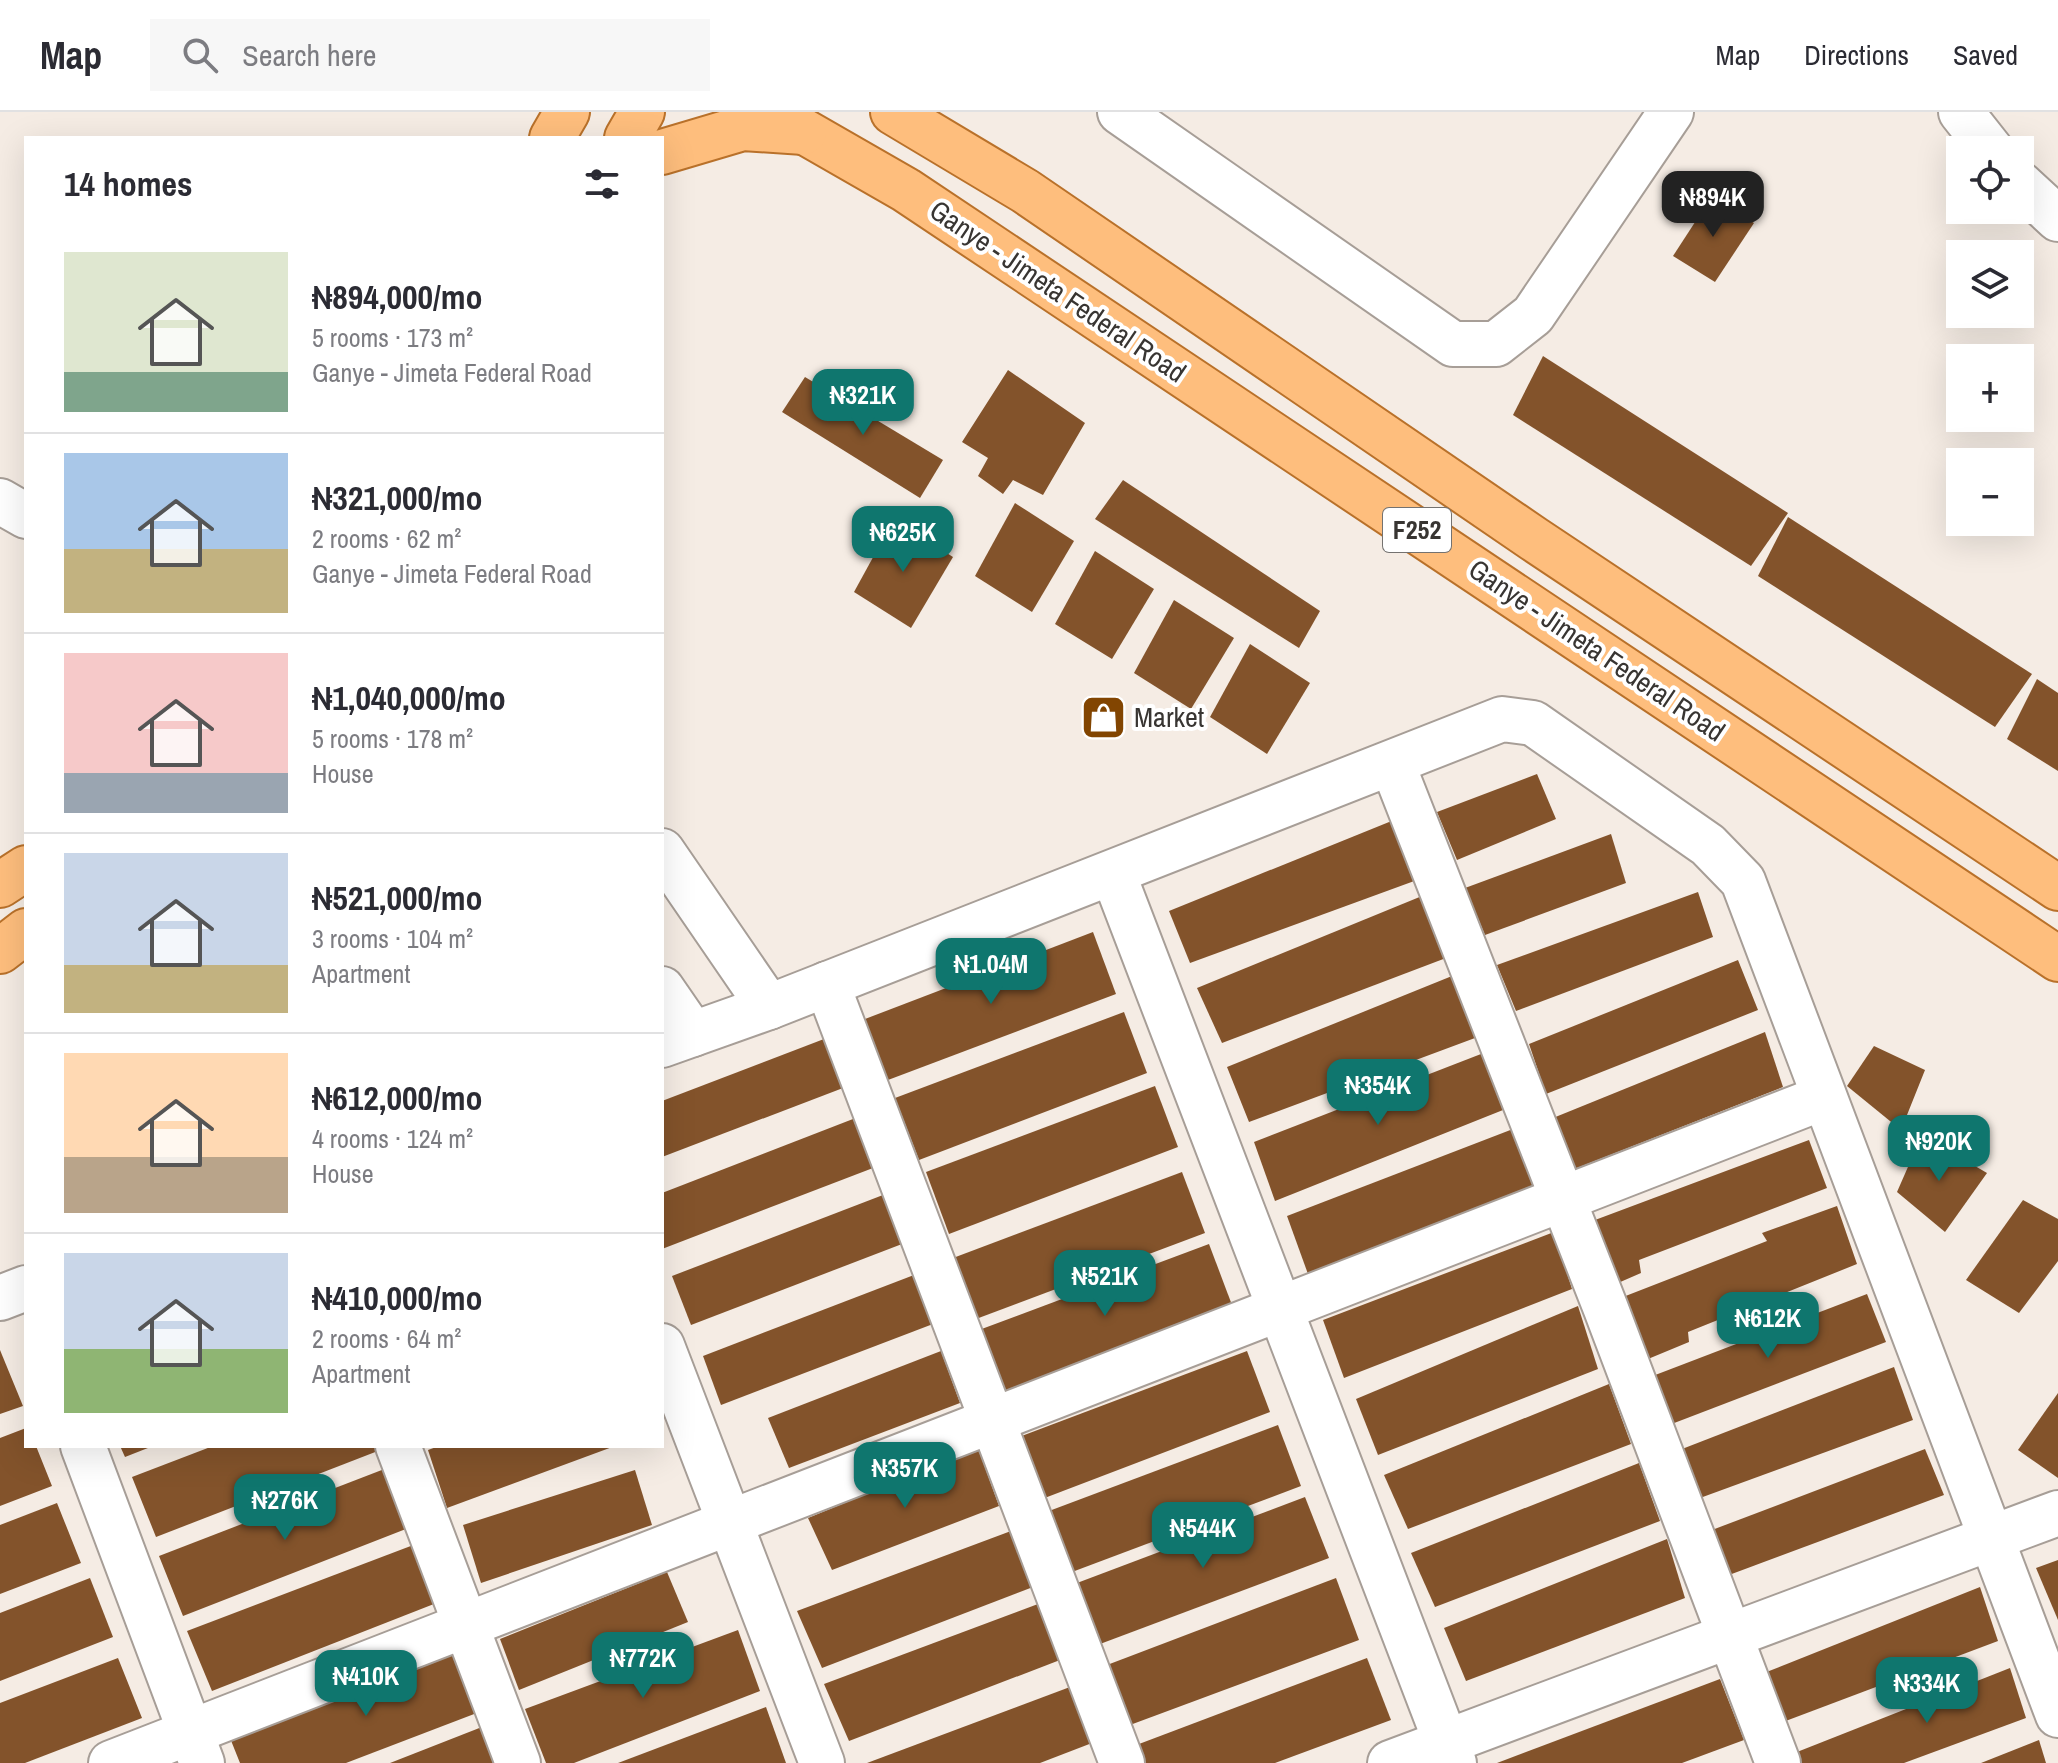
<!DOCTYPE html>
<meta charset="utf-8">
<style>
:root{--surface:#fff;--page:#f7f7f7;--text:#2b2b33;--muted:#7c7c81;--line:#e1e1e2;--accent:#0f766e}
body{margin:0;font-family:"Archivo Narrow",sans-serif;background:var(--page);color:var(--text);height:100vh;display:flex;flex-direction:column;font-size:30px;white-space:nowrap}
*{box-sizing:border-box;margin:0}
p{font-size:26px;color:var(--muted)}
.icon{flex:none;width:44px;height:44px;fill:none;stroke:currentColor;stroke-width:2;stroke-linecap:round;stroke-linejoin:round}
.map{position:relative;flex:1;overflow:hidden}
.sheet{position:absolute;left:24px;top:24px;width:640px;height:1312px;display:flex;flex-direction:column;background:var(--surface);border-radius:0px;box-shadow:0 8px 32px #0002}
.sheet>*{flex:none}
.fabs{position:absolute;left:1946px;top:24px;display:grid;gap:16px}
.fabs a{display:grid;place-items:center;width:88px;height:88px;border-radius:0px;background:var(--surface);box-shadow:0 8px 32px #0002;font-size:40px}
.price{position:absolute;translate:-50% -68px;padding:0 18px;border-radius:16px;background:var(--accent);color:#fff;font-size:26px;line-height:52px;filter:drop-shadow(0 2px 4px #0008)}
.price::after{content:'';position:absolute;left:50%;top:48px;width:24px;height:18px;margin-left:-12px;background:inherit;clip-path:polygon(0 0,100% 0,50% 100%)}
.price.active{background:#222;color:#fff}
ul{padding:0;list-style:none}
li{display:flex;align-items:center;gap:24px;height:200px;padding:0 40px}
li+li{border-top:2px solid var(--line)}
li span{display:grid;place-items:center;flex:none;width:224px;height:160px;border-radius:0px;color:#555}
li>.icon{margin-inline-start:auto}
span .icon{width:96px;height:96px;fill:#fffc;stroke-width:1}
li b{font-size:34px}
h2{display:flex;justify-content:space-between;align-items:center;height:96px;padding:0 40px;font-size:34px}
header{display:flex;align-items:center;gap:48px;box-sizing:border-box;height:112px;padding:0 40px;background:var(--surface);border-bottom:2px solid var(--line)}
header strong{font-size:38px}
nav{display:flex;gap:44px;margin-inline-start:auto;font-size:28px}
.search{width:560px;height:72px;background:var(--page);display:flex;align-items:center;gap:20px;box-sizing:border-box;padding:0 28px;border-radius:0px;color:var(--muted);font-size:30px}
.map>svg:first-child{display:block}
.building{fill:#83532b}
.lines{fill:none;stroke-linecap:round;stroke-linejoin:round}
.minor-casing{stroke:#a79e97;stroke-width:48}
.major-casing{stroke:#b9712a;stroke-width:48}
.minor{stroke:#fff;stroke-width:44}
.major{stroke:#febe7d;stroke-width:44}
.labels{text-anchor:middle;stroke-width:8;stroke-linejoin:round;paint-order:stroke}
.shield{fill:#fff;stroke:#747270;stroke-width:2}
.shield-label{font-size:26px;font-weight:bold;fill:#383532}
.street-label{font-size:28px;fill:#383532;stroke:#fff}
.poi-label{font-size:28px;fill:#383532;stroke:#fff;text-anchor:start}
</style>
<header>
<strong>Map</strong>
<div class="search"><svg class="icon" aria-label="search" viewBox="0 0 24 24"><circle cx="10" cy="10" r="6"/><path d="M15 15l6 6"/></svg>Search here</div>
<nav><a>Map</a><a>Directions</a><a>Saved</a></nav>
</header>
<div class="map">
<svg width="2058" height="1651" viewBox="0 0 2058 1651">
<rect width="100%" height="100%" fill="#f5ece4"/>
<!-- building -->
<g class="building">
<path d="M 1712,84 L 1754,111 L 1715,170 L 1673,144 Z"/>
<path d="M 1543,244 L 1788,401 L 1751,454 L 1513,303 Z"/>
<path d="M 1008,258 L 1085,311 L 1043,383 L 1013,368 L 1003,382 L 978,364 L 988,346 L 962,330 Z"/>
<path d="M 805,265 L 943,348 L 920,386 L 782,300 Z"/>
<path d="M 1123,368 L 1320,499 L 1299,536 L 1095,407 Z"/>
<path d="M 1015,391 L 1074,429 L 1032,500 L 975,464 Z"/>
<path d="M 1788,405 L 2032,562 L 1995,615 L 1758,464 Z"/>
<path d="M 894,407 L 953,445 L 911,516 L 854,480 Z"/>
<path d="M 1095,439 L 1154,477 L 1112,547 L 1055,512 Z"/>
<path d="M 1174,488 L 1234,526 L 1191,597 L 1134,561 Z"/>
<path d="M 1250,532 L 1310,571 L 1267,642 L 1210,605 Z"/>
<path d="M 2037,567 L 2058,581 L 2058,659 L 2007,627 Z"/>
<path d="M 1537,662 L 1556,707 L 1457,748 L 1437,700 Z"/>
<path d="M 1394,708 L 1417,768 L 1190,851 L 1169,799 Z"/>
<path d="M 1611,722 L 1626,771 L 1485,823 L 1465,776 Z"/>
<path d="M 1698,780 L 1713,825 L 1516,899 L 1497,853 Z"/>
<path d="M 1422,784 L 1446,846 L 1222,931 L 1197,876 Z"/>
<path d="M 1093,820 L 1116,882 L 888,968 L 865,907 Z"/>
<path d="M 1738,848 L 1758,898 L 1546,982 L 1529,932 Z"/>
<path d="M 1452,864 L 1475,926 L 1249,1010 L 1227,955 Z"/>
<path d="M 1124,900 L 1147,961 L 919,1048 L 895,986 Z"/>
<path d="M 1765,920 L 1783,975 L 1572,1058 L 1553,1006 Z"/>
<path d="M 824,927 L 843,976 L 662,1045 L 662,989 Z"/>
<path d="M 1874,934 L 1925,958 L 1901,1018 L 1847,974 Z"/>
<path d="M 1481,942 L 1503,998 L 1275,1089 L 1254,1030 Z"/>
<path d="M 1155,974 L 1178,1035 L 949,1122 L 926,1060 Z"/>
<path d="M 853,1007 L 873,1056 L 662,1137 L 662,1081 Z"/>
<path d="M 1513,1017 L 1534,1078 L 1308,1162 L 1287,1104 Z"/>
<path d="M 1922,1023 L 1987,1061 L 1945,1120 L 1897,1080 Z"/>
<path d="M 1809,1028 L 1827,1076 L 1639,1148 L 1641,1161 L 1618,1171 L 1595,1108 Z"/>
<path d="M 1182,1060 L 1205,1121 L 976,1207 L 953,1146 Z"/>
<path d="M 883,1083 L 902,1132 L 691,1213 L 672,1164 Z"/>
<path d="M 2023,1088 L 2058,1107 L 2058,1149 L 2019,1201 L 1966,1168 Z"/>
<path d="M 1837,1094 L 1857,1152 L 1688,1220 L 1689,1230 L 1648,1247 L 1623,1185 L 1767,1129 L 1762,1121 Z"/>
<path d="M 1554,1120 L 1572,1177 L 1344,1266 L 1323,1208 Z"/>
<path d="M 1209,1132 L 1232,1193 L 1003,1280 L 979,1218 Z"/>
<path d="M 914,1163 L 933,1212 L 721,1293 L 703,1244 Z"/>
<path d="M 1867,1182 L 1886,1230 L 1669,1313 L 1650,1265 Z"/>
<path d="M 1578,1194 L 1598,1257 L 1378,1343 L 1356,1287 Z"/>
<path d="M 0,1238 L 23,1294 L 0,1302 Z"/>
<path d="M 941,1239 L 960,1291 L 789,1356 L 768,1306 Z"/>
<path d="M 1247,1239 L 1270,1300 L 1042,1387 L 1019,1325 Z"/>
<path d="M 1894,1255 L 1913,1308 L 1700,1386 L 1682,1337 Z"/>
<path d="M 1609,1272 L 1631,1332 L 1408,1417 L 1384,1363 Z"/>
<path d="M 2058,1281 L 2058,1366 L 2018,1338 Z"/>
<path d="M 1278,1313 L 1301,1374 L 1072,1460 L 1049,1399 Z"/>
<path d="M 26,1316 L 26,1334 L 36,1334 L 52,1374 L 0,1394 L 0,1326 Z"/>
<path d="M 120,1334 L 153,1334 L 125,1345 Z"/>
<path d="M 213,1334 L 382,1334 L 383,1337 L 156,1425 L 132,1365 Z"/>
<path d="M 439,1334 L 615,1334 L 447,1396 L 428,1338 Z"/>
<path d="M 978,1336 L 999,1394 L 832,1458 L 808,1406 Z"/>
<path d="M 1925,1337 L 1944,1383 L 1729,1463 L 1712,1418 Z"/>
<path d="M 1639,1351 L 1660,1409 L 1435,1495 L 1411,1441 Z"/>
<path d="M 387,1356 L 411,1415 L 183,1504 L 159,1444 Z"/>
<path d="M 635,1358 L 652,1413 L 481,1471 L 463,1413 Z"/>
<path d="M 1305,1385 L 1329,1446 L 1100,1532 L 1077,1471 Z"/>
<path d="M 57,1391 L 81,1451 L 0,1482 L 0,1413 Z"/>
<path d="M 1011,1419 L 1033,1475 L 822,1556 L 797,1499 Z"/>
<path d="M 1667,1427 L 1685,1486 L 1466,1569 L 1444,1516 Z"/>
<path d="M 416,1432 L 439,1490 L 212,1579 L 187,1519 Z"/>
<path d="M 2058,1448 L 2058,1508 L 2036,1456 Z"/>
<path d="M 667,1460 L 688,1510 L 519,1578 L 500,1527 Z"/>
<path d="M 90,1466 L 113,1525 L 0,1569 L 0,1501 Z"/>
<path d="M 1336,1466 L 1359,1528 L 1130,1613 L 1107,1553 Z"/>
<path d="M 1980,1475 L 1998,1529 L 1783,1610 L 1764,1561 Z"/>
<path d="M 1038,1492 L 1060,1548 L 849,1629 L 824,1572 Z"/>
<path d="M 738,1518 L 760,1579 L 574,1651 L 546,1651 L 525,1597 Z"/>
<path d="M 458,1539 L 482,1599 L 346,1651 L 240,1651 L 230,1626 Z"/>
<path d="M 118,1546 L 142,1606 L 25,1651 L 0,1651 L 0,1591 Z"/>
<path d="M 1367,1546 L 1391,1608 L 1275,1651 L 1146,1651 L 1139,1632 Z"/>
<path d="M 2010,1556 L 2026,1606 L 1904,1651 L 1802,1651 L 1797,1640 Z"/>
<path d="M 1720,1567 L 1744,1628 L 1682,1651 L 1497,1651 Z"/>
<path d="M 1070,1575 L 1092,1631 L 1040,1651 L 867,1651 Z"/>
<path d="M 766,1595 L 786,1651 L 618,1651 Z"/>
<path d="M 487,1613 L 502,1651 L 390,1651 Z"/>
<path d="M 2039,1628 L 2046,1651 L 1981,1651 Z"/>
</g>
<g class="lines">
<defs>
<g id="minor">
<path d="M 1120,0 L 1453,232 L 1496,232 L 1533,203 L 1671,0"/>
<path d="M 1961,0 L 1991,38"/>
<path d="M 2020,72 L 2058,107"/>
<path d="M 0,389 L 26,404"/>
<path d="M 1392,651 L 1606,1197 L 1778,1651"/>
<path d="M 662,739 L 769,895"/>
<path d="M 1113,761 L 1454,1651"/>
<path d="M 827,872 L 1122,1651"/>
<path d="M 662,877 L 693,922"/>
<path d="M 662,933 L 769,895 L 1502,607 L 1533,611 L 1708,733 L 1743,769 L 2058,1603"/>
<path d="M 0,1186 L 26,1176"/>
<path d="M 662,1234 L 822,1651"/>
<path d="M 83,1334 L 202,1651"/>
<path d="M 398,1334 L 518,1651"/>
<path d="M 111,1651 L 1822,986"/>
<path d="M 1390,1651 L 2058,1401"/>
</g>
<g id="major">
<path d="M 770,0 L 906,78 L 2058,847"/>
<path d="M 893,0 L 1025,79 L 1534,427 L 2058,776"/>
<path d="M 552,26 L 567,0"/>
<path d="M 627,26 L 642,0"/>
<path d="M 662,40 L 743,16 L 804,20"/>
<path d="M 0,773 L 26,756"/>
<path d="M 0,839 L 26,819"/>
</g>
</defs>
<!-- minor casing -->
<use href="#minor" class="minor-casing"/>
<!-- major casing -->
<use href="#major" class="major-casing"/>
<!-- minor -->
<use href="#minor" class="minor"/>
<!-- major -->
<use href="#major" class="major"/>
</g>
<!-- icons -->
<defs>
<symbol id="shop-square" viewBox="-11 -11 22 22"><rect x="-9" y="-9" width="18" height="18" rx="4" fill="#824501" stroke="#fff"/><path d="M-5-2.5h2.3a2.7 3.5 0 0 1 5.4 0H5L5.5 6h-11ZM-1.5-2.5h3a1.5 2.3 0 0 0-3 0Z" fill="#fff"/></symbol>
</defs>
<g fill-rule="evenodd">
<use href="#shop-square" x="1078" y="580" width="51" height="51"/>
</g>
<g class="labels">
<!-- shield labels -->
<rect class="shield" x="1383" y="396" width="68" height="44" rx="6"/>
<g class="shield-label">
<text x="1417" y="427">F252</text>
</g>
<!-- street labels -->
<g class="street-label">
<text transform="translate(1058 179) rotate(34)" y="10">Ganye - Jimeta Federal Road</text>
<text transform="translate(1597 538) rotate(34)" y="10">Ganye - Jimeta Federal Road</text>
</g>
<!-- poi labels -->
<g class="poi-label">
<text x="1134" y="615">Market</text>
</g>
</g>
</svg>
<div class="fabs">
<a><svg class="icon" aria-label="locate" viewBox="0 0 24 24"><circle cx="12" cy="12" r="6"/><path d="M12 2v4M12 18v4M2 12h4M18 12h4"/></svg></a>
<a><svg class="icon" aria-label="layers" viewBox="0 0 24 24"><path d="M12 4l9 5-9 5-9-5zM3 14l9 5 9-5"/></svg></a>
<a>+</a>
<a>−</a>
</div>
<b class="price active" style="left:1713px;top:127px">₦894K</b>
<b class="price" style="left:863px;top:325px">₦321K</b>
<b class="price" style="left:903px;top:462px">₦625K</b>
<b class="price" style="left:991px;top:894px">₦1.04M</b>
<b class="price" style="left:1378px;top:1015px">₦354K</b>
<b class="price" style="left:1939px;top:1071px">₦920K</b>
<b class="price" style="left:1105px;top:1206px">₦521K</b>
<b class="price" style="left:1768px;top:1248px">₦612K</b>
<b class="price" style="left:905px;top:1398px">₦357K</b>
<b class="price" style="left:285px;top:1430px">₦276K</b>
<b class="price" style="left:1203px;top:1458px">₦544K</b>
<b class="price" style="left:643px;top:1588px">₦772K</b>
<b class="price" style="left:366px;top:1606px">₦410K</b>
<b class="price" style="left:1927px;top:1613px">₦334K</b>
<section class="sheet">
<h2>14 homes<svg class="icon" aria-label="filters" viewBox="0 0 24 24"><path d="M4 7h16M4 17h16"/><circle cx="9" cy="7" r="2"/><circle cx="15" cy="17" r="2"/></svg></h2>
<ul>
<li><span style="background:linear-gradient(#dfe7d0 75%,#7fa58c 0)"><svg class="icon" aria-label="home" viewBox="0 0 24 24"><path d="M3 11l9-7 9 7M6 9v11h12V9"/></svg></span><div><b>₦894,000/mo</b><p>5 rooms · 173 m²</p><p>Ganye - Jimeta Federal Road</p></div></li>
<li><span style="background:linear-gradient(#a9c7e8 60%,#c2b280 0)"><svg class="icon" aria-label="home" viewBox="0 0 24 24"><path d="M3 11l9-7 9 7M6 9v11h12V9"/></svg></span><div><b>₦321,000/mo</b><p>2 rooms · 62 m²</p><p>Ganye - Jimeta Federal Road</p></div></li>
<li><span style="background:linear-gradient(#f6c9c9 75%,#9aa5b1 0)"><svg class="icon" aria-label="home" viewBox="0 0 24 24"><path d="M3 11l9-7 9 7M6 9v11h12V9"/></svg></span><div><b>₦1,040,000/mo</b><p>5 rooms · 178 m²</p><p>House</p></div></li>
<li><span style="background:linear-gradient(#c9d6e8 70%,#c2b280 0)"><svg class="icon" aria-label="home" viewBox="0 0 24 24"><path d="M3 11l9-7 9 7M6 9v11h12V9"/></svg></span><div><b>₦521,000/mo</b><p>3 rooms · 104 m²</p><p>Apartment</p></div></li>
<li><span style="background:linear-gradient(#ffd9b3 65%,#b9a48a 0)"><svg class="icon" aria-label="home" viewBox="0 0 24 24"><path d="M3 11l9-7 9 7M6 9v11h12V9"/></svg></span><div><b>₦612,000/mo</b><p>4 rooms · 124 m²</p><p>House</p></div></li>
<li><span style="background:linear-gradient(#c9d6e8 60%,#8fb573 0)"><svg class="icon" aria-label="home" viewBox="0 0 24 24"><path d="M3 11l9-7 9 7M6 9v11h12V9"/></svg></span><div><b>₦410,000/mo</b><p>2 rooms · 64 m²</p><p>Apartment</p></div></li>
</ul>
</section>
</div>
